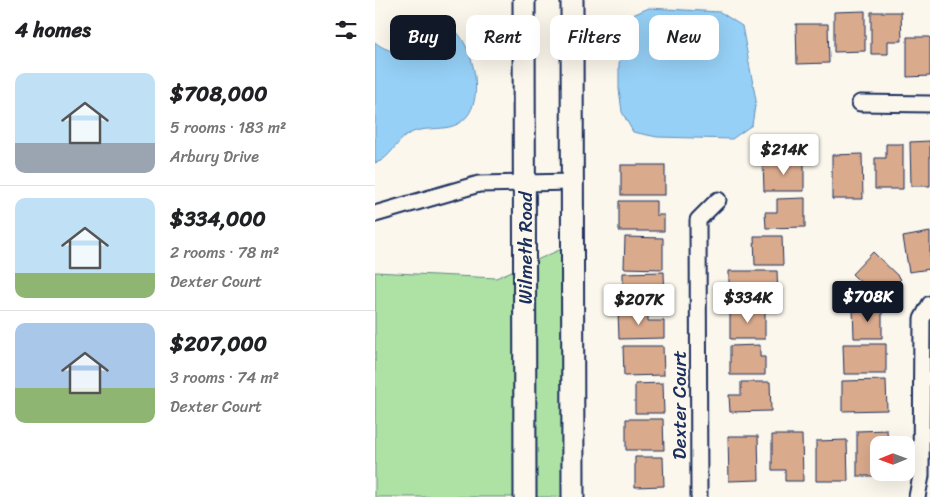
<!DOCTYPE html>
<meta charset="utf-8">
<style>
:root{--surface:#fff;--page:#f6f6f6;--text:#202124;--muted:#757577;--line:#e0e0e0;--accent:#111827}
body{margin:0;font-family:Sriracha,sans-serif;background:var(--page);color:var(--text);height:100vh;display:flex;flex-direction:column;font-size:19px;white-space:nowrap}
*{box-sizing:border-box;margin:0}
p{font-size:16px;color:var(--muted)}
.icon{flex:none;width:28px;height:28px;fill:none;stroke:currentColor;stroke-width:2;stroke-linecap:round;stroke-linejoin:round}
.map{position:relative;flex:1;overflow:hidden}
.drawer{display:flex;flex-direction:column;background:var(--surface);width:375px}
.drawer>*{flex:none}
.banner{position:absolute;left:15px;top:15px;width:465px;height:45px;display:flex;gap:10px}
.needle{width:32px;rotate:269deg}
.controls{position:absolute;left:495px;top:436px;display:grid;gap:10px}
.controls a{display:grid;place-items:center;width:45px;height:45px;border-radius:10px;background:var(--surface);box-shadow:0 5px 20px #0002;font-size:25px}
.price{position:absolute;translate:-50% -42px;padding:0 11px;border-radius:5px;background:#fff;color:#222;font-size:16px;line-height:32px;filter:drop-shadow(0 1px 2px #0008)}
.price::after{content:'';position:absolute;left:50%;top:30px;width:15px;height:11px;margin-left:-8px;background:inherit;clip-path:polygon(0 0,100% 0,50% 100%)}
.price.on{background:var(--accent);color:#fff}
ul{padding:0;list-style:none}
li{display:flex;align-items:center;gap:15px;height:125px;padding:0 15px}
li+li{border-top:1px solid var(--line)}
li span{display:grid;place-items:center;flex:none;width:140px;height:100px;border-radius:10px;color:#555}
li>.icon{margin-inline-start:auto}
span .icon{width:60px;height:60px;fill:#fffc;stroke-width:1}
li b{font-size:21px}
h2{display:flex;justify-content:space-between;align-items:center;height:60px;padding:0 15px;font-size:21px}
.pill{padding:0 18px;border-radius:10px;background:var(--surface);box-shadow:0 5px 20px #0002;font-size:18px;line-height:45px}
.pill.on{background:var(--accent);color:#fff}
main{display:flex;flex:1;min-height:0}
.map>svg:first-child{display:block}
.green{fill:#ade2a4;stroke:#648881}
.water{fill:#96d0f6;stroke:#6590b9}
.building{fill:#daaa8c;stroke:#1b2f5e}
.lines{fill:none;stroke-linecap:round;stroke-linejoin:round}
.minor-casing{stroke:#1b2f5e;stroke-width:19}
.secondary-casing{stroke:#1b2f5e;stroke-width:25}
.minor{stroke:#fbf7ec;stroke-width:15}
.secondary{stroke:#fbf7ec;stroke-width:21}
.labels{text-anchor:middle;stroke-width:4.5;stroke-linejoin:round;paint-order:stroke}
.street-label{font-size:19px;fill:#1b2f5e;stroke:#fbf7ec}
</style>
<main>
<section class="drawer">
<h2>4 homes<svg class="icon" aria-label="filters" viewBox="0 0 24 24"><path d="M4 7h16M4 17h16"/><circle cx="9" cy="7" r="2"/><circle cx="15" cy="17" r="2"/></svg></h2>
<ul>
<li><span style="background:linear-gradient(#bfe0f5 70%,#9aa5b1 0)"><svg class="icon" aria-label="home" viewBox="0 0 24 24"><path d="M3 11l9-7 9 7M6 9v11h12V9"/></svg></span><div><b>$708,000</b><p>5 rooms · 183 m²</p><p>Arbury Drive</p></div></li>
<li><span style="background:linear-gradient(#bfe0f5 75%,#8fb573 0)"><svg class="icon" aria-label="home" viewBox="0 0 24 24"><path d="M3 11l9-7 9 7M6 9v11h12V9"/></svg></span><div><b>$334,000</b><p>2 rooms · 78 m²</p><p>Dexter Court</p></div></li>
<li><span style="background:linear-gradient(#a9c7e8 65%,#8fb573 0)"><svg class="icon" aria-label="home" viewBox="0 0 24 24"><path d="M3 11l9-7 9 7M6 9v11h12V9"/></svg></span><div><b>$207,000</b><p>3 rooms · 74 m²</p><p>Dexter Court</p></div></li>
</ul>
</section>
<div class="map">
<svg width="555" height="497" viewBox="0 0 555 497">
<rect width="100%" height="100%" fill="#fbf7ec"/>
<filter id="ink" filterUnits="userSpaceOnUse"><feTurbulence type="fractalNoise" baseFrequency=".02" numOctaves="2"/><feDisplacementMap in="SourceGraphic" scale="10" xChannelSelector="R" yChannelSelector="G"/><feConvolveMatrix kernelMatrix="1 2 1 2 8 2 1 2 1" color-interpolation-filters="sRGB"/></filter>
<g filter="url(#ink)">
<!-- green -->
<path class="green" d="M 207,240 L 207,497 L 0,497 L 0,272 L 121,278 Z"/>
<!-- water -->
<g class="water">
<path d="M 274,8 L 345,12 L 367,26 L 381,100 L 377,125 L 357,139 L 282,137 L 258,132 L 247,112 L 244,89 L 244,64 L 253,17 Z"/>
<path d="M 81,31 C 99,50 112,104 86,122 C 72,132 53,126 38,132 C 22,137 16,160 0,163 L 0,42 C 13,54 40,57 55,47 C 64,42 70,33 81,31 Z"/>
</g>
<!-- building -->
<g class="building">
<path d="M 490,11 L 490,51 L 459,52 L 459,12 Z"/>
<path d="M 496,12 L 526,12 L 527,41 L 513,41 L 513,54 L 496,54 Z"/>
<path d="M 421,24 L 453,24 L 454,63 L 422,64 Z"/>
<path d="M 532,37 L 555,37 L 555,76 L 532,77 Z"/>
<path d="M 555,141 L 555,186 L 536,186 L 535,142 Z"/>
<path d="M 511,144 L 528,144 L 528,189 L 500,189 L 500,158 L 511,158 Z"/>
<path d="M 487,154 L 488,199 L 457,199 L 457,155 Z"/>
<path d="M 429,161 L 429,191 L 389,191 L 388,162 Z"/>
<rect x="246" y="165" width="44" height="30"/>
<path d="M 430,198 L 430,227 L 391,228 L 390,212 L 402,212 L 402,199 Z"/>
<path d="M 244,201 L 281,201 L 281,215 L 289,215 L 289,231 L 244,231 Z"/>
<path d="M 555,232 L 555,269 L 534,272 L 528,237 Z"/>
<path d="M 379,236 L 407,236 L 408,265 L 380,265 Z"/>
<path d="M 250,237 L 288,238 L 288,269 L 249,268 Z"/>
<path d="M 498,252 L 526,279 L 505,301 L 477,274 Z"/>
<path d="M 354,271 L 402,271 L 403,300 L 354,301 Z"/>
<path d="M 289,272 L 290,302 L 248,303 L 248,273 Z"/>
<path d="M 390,308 L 390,339 L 355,339 L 355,309 Z"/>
<path d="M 478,308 L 507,308 L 507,338 L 479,338 Z"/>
<path d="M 243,311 L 273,311 L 273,321 L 289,321 L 289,338 L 244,339 Z"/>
<path d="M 468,344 L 511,344 L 511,374 L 469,374 Z"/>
<path d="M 385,345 L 385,357 L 390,357 L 390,375 L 355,375 L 355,346 Z"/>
<path d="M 248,346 L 288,346 L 289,375 L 249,376 Z"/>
<path d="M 511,380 L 512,410 L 467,411 L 467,381 Z"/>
<path d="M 366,382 L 395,382 L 396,411 L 355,412 L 354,395 L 366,395 Z"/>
<path d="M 288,383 L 289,413 L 260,413 L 260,384 Z"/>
<path d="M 251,419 L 288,419 L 289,450 L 251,450 Z"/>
<path d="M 512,430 L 513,445 L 504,445 L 504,472 L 513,472 L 513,476 L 482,476 L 482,431 Z"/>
<path d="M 397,435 L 427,435 L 428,481 L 410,481 L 410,470 L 397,470 Z"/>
<path d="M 353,436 L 383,436 L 384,480 L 354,481 Z"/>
<path d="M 472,440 L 473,481 L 441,481 L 441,441 Z"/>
<path d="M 260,457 L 288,457 L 289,486 L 260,487 Z"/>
</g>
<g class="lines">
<defs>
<g id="minor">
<path d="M 485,103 L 555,104"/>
<path d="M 0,214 L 104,184 L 197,182"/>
<path d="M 324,497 L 323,220 L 343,200"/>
<path d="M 542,497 L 546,476 L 547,319 L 555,304"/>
</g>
<g id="secondary">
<path d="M 149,0 L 150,497"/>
<path d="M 197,0 L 198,497"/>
</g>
</defs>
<!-- minor casing -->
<use href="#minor" class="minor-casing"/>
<!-- secondary casing -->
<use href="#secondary" class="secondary-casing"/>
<!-- minor -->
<use href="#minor" class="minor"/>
<!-- secondary -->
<use href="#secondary" class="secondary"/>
</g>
</g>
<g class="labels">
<!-- street labels -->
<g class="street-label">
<text transform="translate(150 248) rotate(-90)" y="7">Wilmeth Road</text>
<text transform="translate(304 405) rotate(-90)" y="7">Dexter Court</text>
</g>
</g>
</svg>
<div class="controls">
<a><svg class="needle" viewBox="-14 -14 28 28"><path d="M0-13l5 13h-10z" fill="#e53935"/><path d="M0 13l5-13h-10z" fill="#757577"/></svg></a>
</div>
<b class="price" style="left:409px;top:176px">$214K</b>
<b class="price on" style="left:493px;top:323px">$708K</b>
<b class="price" style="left:373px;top:324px">$334K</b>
<b class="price" style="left:264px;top:326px">$207K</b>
<div class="banner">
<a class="pill on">Buy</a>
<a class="pill">Rent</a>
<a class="pill">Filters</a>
<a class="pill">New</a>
</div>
</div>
</main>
